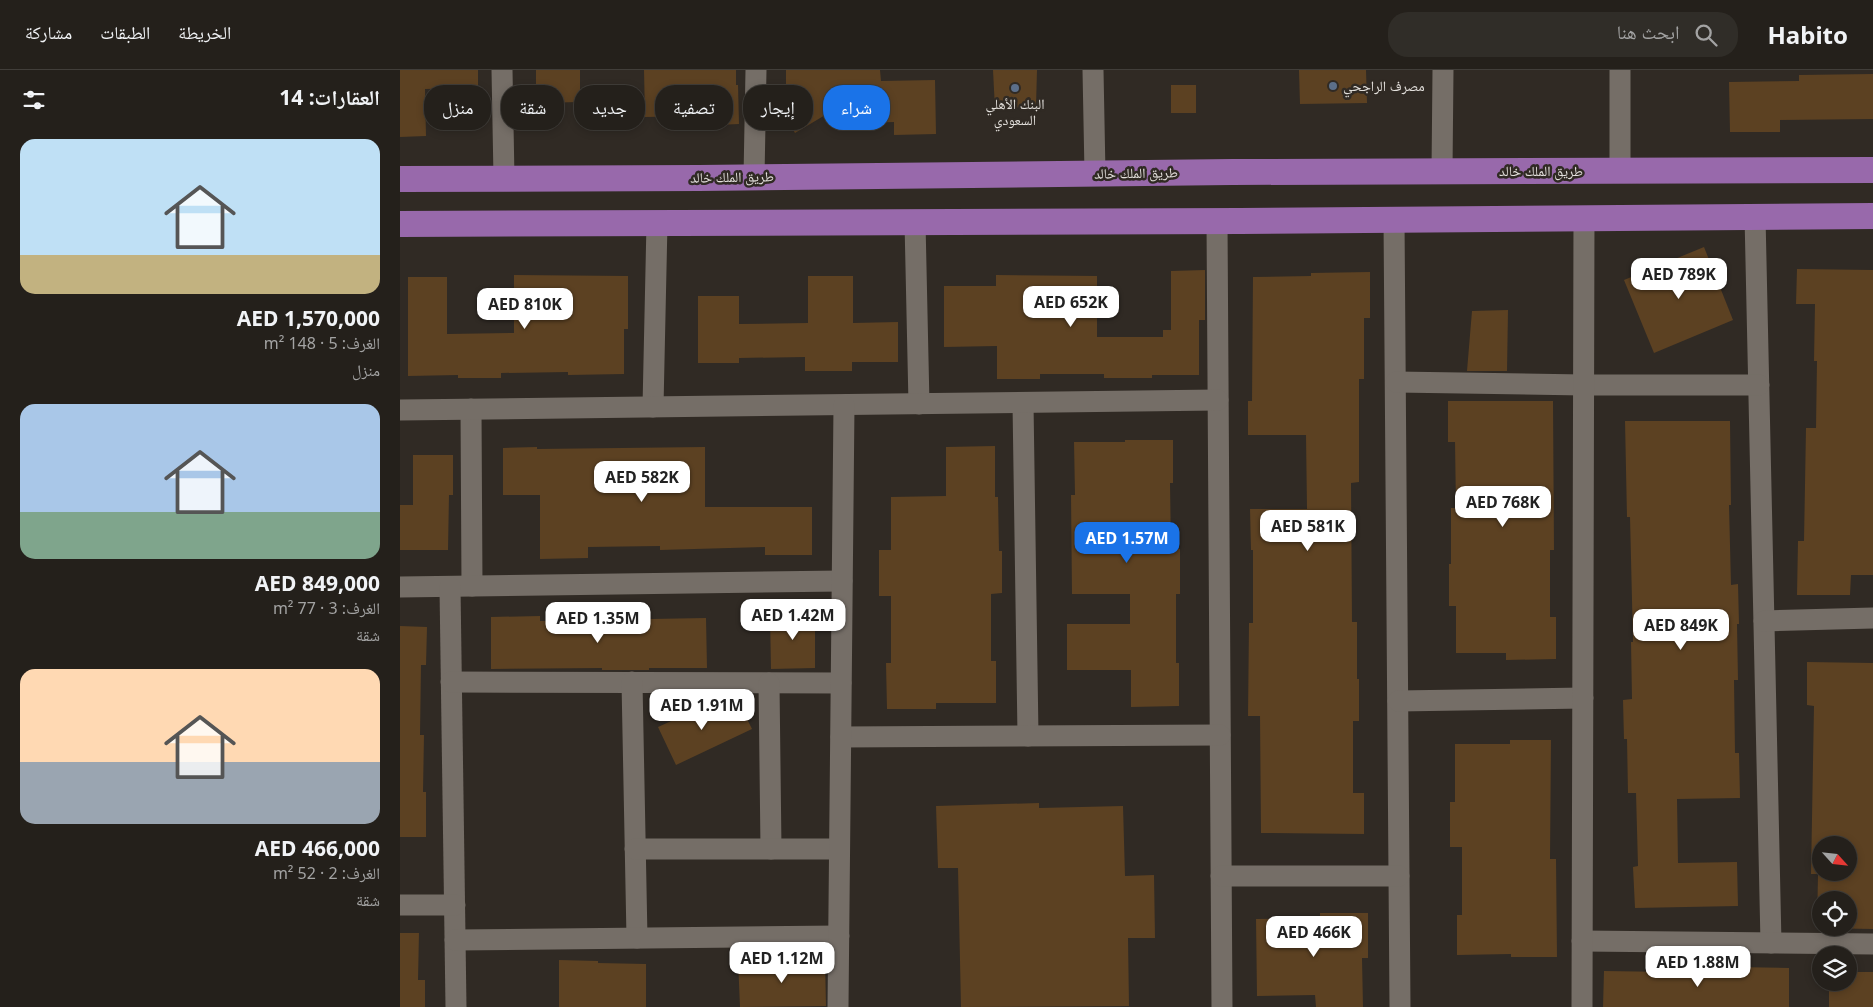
<!DOCTYPE html>
<html lang="ar">
<meta charset="utf-8">
<style>
:root{--surface:#24201b;--page:#302d28;--text:#f1f3f6;--muted:#a3a3a3;--line:#413e3a;--accent:#1a73e8}
body{margin:0;font-family:"Noto Sans","Noto Naskh Arabic",sans-serif;background:var(--page);color:var(--text);direction:rtl;height:100vh;display:flex;flex-direction:column;font-size:19px;white-space:nowrap}
*{box-sizing:border-box;margin:0}
p{font-size:16px;color:var(--muted)}
.icon{flex:none;width:28px;height:28px;fill:none;stroke:currentColor;stroke-width:2;stroke-linecap:round;stroke-linejoin:round}
.map{position:relative;flex:1;overflow:hidden;direction:ltr}
.sheet{display:flex;flex-direction:column;background:var(--surface);width:400px}
.sheet>*{flex:none}
.top-card{position:absolute;left:15px;top:15px;width:475px;height:45px;direction:rtl;display:flex;gap:10px}
.needle{width:32px;rotate:117deg}
.controls{position:absolute;left:1412px;top:766px;display:grid;gap:10px}
.controls a{display:grid;place-items:center;width:45px;height:45px;border-radius:50%;background:var(--surface);box-shadow:0 2px 8px #0003,0 0 0 1px var(--line);font-size:25px}
.price{position:absolute;translate:-50% -42px;padding:0 11px;border-radius:10px;background:#fff;color:#222;font-size:16px;line-height:32px;filter:drop-shadow(0 1px 2px #0008)}
.price::after{content:'';position:absolute;left:50%;top:30px;width:15px;height:11px;margin-left:-8px;background:inherit;clip-path:polygon(0 0,100% 0,50% 100%)}
.price.selected{background:var(--accent);color:#fff}
ul{padding:0;list-style:none}
li{display:grid;align-content:center;gap:10px;height:265px;padding:0 20px}
li span{display:grid;place-items:center;height:155px;border-radius:15px;color:#555}
li>.icon{margin-inline-start:auto}
span .icon{width:90px;height:90px;fill:#fffc;stroke-width:1}
li b{font-size:21px}
h2{display:flex;justify-content:space-between;align-items:center;height:60px;padding:0 20px;font-size:21px}
.tag{padding:0 18px;border-radius:20px;background:var(--surface);box-shadow:0 2px 8px #0003,0 0 0 1px var(--line);font-size:18px;line-height:45px}
.tag.selected{background:var(--accent);color:#fff}
header{display:flex;align-items:center;gap:30px;box-sizing:border-box;height:70px;padding:0 25px;background:var(--surface);border-bottom:1px solid var(--line)}
header strong{font-size:24px}
nav{display:flex;gap:28px;margin-inline-start:auto;font-size:18px}
.search{width:350px;height:45px;background:var(--page);display:flex;align-items:center;gap:12px;box-sizing:border-box;padding:0 18px;border-radius:20px;color:var(--muted);font-size:19px}
main{display:flex;flex:1;min-height:0}
.map>svg:first-child{display:block}
.building{fill:#5c4122;fill-rule:evenodd}
.lines{fill:none;stroke-linecap:round;stroke-linejoin:round}
.minor{stroke:#756e67;stroke-width:21}
.major{stroke:#9869ab;stroke-width:26}
.service-dot{fill:#5c6f8a;stroke:#302a24;stroke-width:2}
.labels{text-anchor:middle;stroke-width:5;stroke-linejoin:round;paint-order:stroke}
.poi-label{font-size:14px;fill:#e4e1dd;stroke:#302a24;text-anchor:start}
.street-label{font-size:14px;fill:#e4e1dd;stroke:#302a24}
</style>
<header>
<strong>Habito</strong>
<div class="search"><svg class="icon" aria-label="search" viewBox="0 0 24 24"><circle cx="10" cy="10" r="6"/><path d="M15 15l6 6"/></svg>ابحث هنا</div>
<nav><a>الخريطة</a><a>الطبقات</a><a>مشاركة</a></nav>
</header>
<main>
<div class="map">
<svg width="1473" height="937" viewBox="0 0 1473 937">
<rect width="100%" height="100%" fill="#302a24"/>
<!-- building -->
<g class="building">
<path d="M 0,0 L 78,0 L 78,18 L 25,19 L 26,66 L 0,67 Z"/>
<path d="M 136,0 L 180,0 L 180,32 L 136,33 Z"/>
<path d="M 244,0 L 336,0 L 336,15 L 338,15 L 339,54 L 298,56 L 298,46 L 245,47 Z"/>
<path d="M 386,0 L 480,0 L 481,11 L 535,10 L 536,64 L 494,65 L 494,52 L 443,54 L 442,35 L 395,63 L 375,28 L 386,21 Z"/>
<path d="M 593,0 L 637,0 L 636,36 L 595,39 Z"/>
<path d="M 899,0 L 966,0 L 967,33 L 900,34 Z"/>
<path d="M 1473,4 L 1473,49 L 1380,50 L 1380,62 L 1330,62 L 1329,12 L 1399,11 L 1399,5 Z"/>
<rect x="771" y="15" width="25" height="28"/>
<path d="M 1304,177 L 1333,250 L 1254,283 L 1224,210 Z"/>
<path d="M 1397,199 L 1473,200 L 1473,505 L 1451,505 L 1450,525 L 1397,525 L 1398,471 L 1404,471 L 1406,358 L 1416,358 L 1417,291 L 1414,291 L 1415,234 L 1396,234 Z"/>
<path d="M 805,200 L 805,250 L 799,250 L 799,305 L 752,305 L 752,308 L 704,308 L 704,304 L 640,304 L 640,309 L 597,309 L 597,276 L 544,277 L 544,216 L 596,216 L 596,205 L 697,206 L 697,267 L 763,267 L 763,260 L 771,260 L 771,201 Z"/>
<path d="M 970,202 L 970,248 L 964,248 L 964,309 L 959,309 L 959,412 L 951,413 L 952,552 L 957,552 L 957,609 L 959,609 L 959,651 L 953,651 L 953,723 L 964,723 L 964,764 L 861,763 L 860,646 L 848,646 L 849,553 L 853,553 L 853,480 L 851,480 L 850,439 L 907,439 L 906,365 L 848,365 L 848,331 L 852,331 L 853,207 L 911,206 L 911,203 Z"/>
<path d="M 114,205 L 228,206 L 228,259 L 224,259 L 224,304 L 168,305 L 168,302 L 101,303 L 101,308 L 58,308 L 58,305 L 8,306 L 8,207 L 47,207 L 47,264 L 114,263 Z"/>
<path d="M 408,206 L 453,206 L 453,253 L 498,252 L 498,292 L 452,292 L 452,301 L 405,301 L 405,287 L 339,288 L 339,293 L 298,293 L 298,226 L 339,226 L 339,254 L 408,253 Z"/>
<path d="M 1108,240 L 1107,301 L 1067,301 L 1072,241 Z"/>
<path d="M 1048,331 L 1153,331 L 1154,480 L 1150,480 L 1150,547 L 1156,547 L 1156,589 L 1106,590 L 1106,583 L 1056,583 L 1056,536 L 1049,536 L 1049,494 L 1051,494 L 1051,438 L 1056,438 L 1055,372 L 1048,372 Z"/>
<path d="M 1225,351 L 1330,351 L 1331,435 L 1329,435 L 1331,515 L 1338,514 L 1339,554 L 1337,554 L 1338,610 L 1334,610 L 1335,683 L 1339,683 L 1340,728 L 1277,729 L 1278,793 L 1337,792 L 1338,836 L 1235,838 L 1233,797 L 1238,796 L 1236,723 L 1228,723 L 1227,669 L 1224,669 L 1223,630 L 1232,629 L 1231,572 L 1233,572 L 1230,447 L 1227,447 Z"/>
<path d="M 725,370 L 773,370 L 773,413 L 770,413 L 771,479 L 780,479 L 780,524 L 776,524 L 776,593 L 779,593 L 779,636 L 731,637 L 731,600 L 667,600 L 667,554 L 730,554 L 730,524 L 672,524 L 671,425 L 675,425 L 674,372 L 725,372 Z"/>
<path d="M 595,376 L 595,427 L 598,427 L 599,481 L 602,481 L 602,523 L 591,524 L 591,591 L 596,591 L 596,633 L 536,633 L 536,639 L 487,639 L 486,593 L 491,593 L 491,526 L 479,526 L 479,480 L 491,480 L 491,427 L 546,426 L 546,377 Z"/>
<path d="M 137,377 L 137,379 L 305,377 L 305,437 L 412,437 L 412,485 L 365,485 L 365,477 L 260,480 L 260,476 L 188,477 L 188,488 L 140,489 L 140,425 L 103,425 L 103,378 Z"/>
<path d="M 13,385 L 53,385 L 53,425 L 49,425 L 48,480 L 0,480 L 0,435 L 13,435 Z"/>
<path d="M 415,544 L 415,598 L 371,599 L 370,545 Z"/>
<path d="M 140,546 L 140,551 L 306,548 L 307,598 L 249,598 L 249,600 L 202,600 L 202,598 L 91,599 L 91,547 Z"/>
<path d="M 0,556 L 27,557 L 26,595 L 21,595 L 20,665 L 24,665 L 23,722 L 26,722 L 26,767 L 0,767 Z"/>
<path d="M 1407,592 L 1473,593 L 1473,859 L 1417,858 L 1418,804 L 1411,804 L 1414,636 L 1407,635 ZM 1421,775 L 1449,775 L 1449,802 L 1421,802 ZM 1421,830 L 1449,830 L 1449,858 L 1421,858 Z"/>
<path d="M 311,633 L 317,647 L 340,635 L 352,659 L 276,695 L 258,657 Z"/>
<path d="M 1110,670 L 1151,670 L 1150,789 L 1156,789 L 1157,887 L 1111,887 L 1111,884 L 1057,885 L 1057,845 L 1062,845 L 1062,777 L 1050,777 L 1050,732 L 1055,732 L 1055,674 L 1110,674 Z"/>
<path d="M 639,733 L 639,738 L 723,736 L 725,806 L 754,805 L 755,868 L 728,868 L 729,936 L 561,937 L 558,798 L 538,798 L 536,736 Z"/>
<path d="M 920,843 L 968,843 L 968,888 L 962,888 L 963,937 L 916,937 L 915,925 L 857,926 L 856,849 L 920,848 Z"/>
<path d="M 0,863 L 19,863 L 18,910 L 25,910 L 25,937 L 0,937 Z"/>
<path d="M 361,889 L 362,893 L 425,890 L 426,936 L 340,937 L 338,890 Z"/>
<path d="M 159,890 L 198,891 L 198,893 L 246,894 L 246,937 L 159,937 Z"/>
<path d="M 1270,896 L 1389,898 L 1389,937 L 1203,937 L 1204,901 L 1270,902 Z"/>
<path d="M 1449,902 L 1473,902 L 1473,937 L 1429,937 L 1429,912 L 1449,912 Z"/>
</g>
<g class="lines">
<!-- minor -->
<g class="minor">
<path d="M 102,0 L 104,108"/>
<path d="M 693,0 L 695,103"/>
<path d="M 1220,0 L 1220,100"/>
<path d="M 1042,101 L 1043,0"/>
<path d="M 354,107 L 356,0"/>
<path d="M 1355,146 L 1371,873"/>
<path d="M 994,149 L 1000,937"/>
<path d="M 817,151 L 822,937"/>
<path d="M 515,152 L 519,334"/>
<path d="M 996,312 L 1184,315 L 1359,315"/>
<path d="M 623,333 L 628,666"/>
<path d="M 253,337 L 257,153"/>
<path d="M 71,339 L 72,516"/>
<path d="M 0,340 L 818,330"/>
<path d="M 0,517 L 442,511"/>
<path d="M 50,517 L 56,937"/>
<path d="M 1364,551 L 1473,548"/>
<path d="M 51,612 L 441,613"/>
<path d="M 232,612 L 237,868"/>
<path d="M 369,613 L 371,779"/>
<path d="M 998,631 L 1183,628"/>
<path d="M 441,667 L 820,665"/>
<path d="M 235,779 L 439,779"/>
<path d="M 821,806 L 999,806"/>
<path d="M 0,835 L 55,835"/>
<path d="M 55,870 L 439,866"/>
<path d="M 1182,871 L 1473,874"/>
<path d="M 438,937 L 444,335"/>
<path d="M 1182,937 L 1184,147"/>
</g>
<!-- major -->
<g class="major">
<path d="M 0,109 L 299,108 L 832,102 L 1473,100"/>
<path d="M 0,154 L 840,151 L 1473,146"/>
</g>
</g>
<!-- markers -->
<g class="service-dot">
<circle cx="933" cy="16" r="5"/>
<circle cx="615" cy="18" r="5"/>
</g>
<g class="labels">
<!-- poi labels -->
<g class="poi-label">
<text x="943" y="21">مصرف الراجحي</text>
<text x="615" y="39" text-anchor="middle">البنك الأهلي<tspan x="615" dy="16">السعودي</tspan></text>
</g>
<!-- street labels -->
<g class="street-label">
<text x="1141" y="106">طريق الملك خالد</text>
<text transform="translate(736 103) rotate(-1)" y="5">طريق الملك خالد</text>
<text transform="translate(332 107) rotate(-1)" y="5">طريق الملك خالد</text>
</g>
</g>
</svg>
<div class="controls">
<a><svg class="needle" viewBox="-14 -14 28 28"><path d="M0-13l5 13h-10z" fill="#e53935"/><path d="M0 13l5-13h-10z" fill="#a3a3a3"/></svg></a>
<a><svg class="icon" aria-label="locate" viewBox="0 0 24 24"><circle cx="12" cy="12" r="6"/><path d="M12 2v4M12 18v4M2 12h4M18 12h4"/></svg></a>
<a><svg class="icon" aria-label="layers" viewBox="0 0 24 24"><path d="M12 4l9 5-9 5-9-5zM3 14l9 5 9-5"/></svg></a>
</div>
<b class="price" style="left:1279px;top:230px">AED 789K</b>
<b class="price" style="left:671px;top:258px">AED 652K</b>
<b class="price" style="left:125px;top:260px">AED 810K</b>
<b class="price" style="left:242px;top:433px">AED 582K</b>
<b class="price" style="left:1103px;top:458px">AED 768K</b>
<b class="price" style="left:908px;top:482px">AED 581K</b>
<b class="price selected" style="left:727px;top:494px">AED 1.57M</b>
<b class="price" style="left:393px;top:571px">AED 1.42M</b>
<b class="price" style="left:198px;top:574px">AED 1.35M</b>
<b class="price" style="left:1281px;top:581px">AED 849K</b>
<b class="price" style="left:302px;top:661px">AED 1.91M</b>
<b class="price" style="left:914px;top:888px">AED 466K</b>
<b class="price" style="left:382px;top:914px">AED 1.12M</b>
<b class="price" style="left:1298px;top:918px">AED 1.88M</b>
<div class="top-card">
<a class="tag selected">شراء</a>
<a class="tag">إيجار</a>
<a class="tag">تصفية</a>
<a class="tag">جديد</a>
<a class="tag">شقة</a>
<a class="tag">منزل</a>
</div>
</div>
<section class="sheet">
<h2>العقارات: 14<svg class="icon" aria-label="filters" viewBox="0 0 24 24"><path d="M4 7h16M4 17h16"/><circle cx="9" cy="7" r="2"/><circle cx="15" cy="17" r="2"/></svg></h2>
<ul>
<li><span style="background:linear-gradient(#bfe0f5 75%,#c2b280 0)"><svg class="icon" aria-label="home" viewBox="0 0 24 24"><path d="M3 11l9-7 9 7M6 9v11h12V9"/></svg></span><div><b>AED 1,570,000</b><p>الغرف: 5 · 148 m²</p><p>منزل</p></div></li>
<li><span style="background:linear-gradient(#a9c7e8 70%,#7fa58c 0)"><svg class="icon" aria-label="home" viewBox="0 0 24 24"><path d="M3 11l9-7 9 7M6 9v11h12V9"/></svg></span><div><b>AED 849,000</b><p>الغرف: 3 · 77 m²</p><p>شقة</p></div></li>
<li><span style="background:linear-gradient(#ffd9b3 60%,#9aa5b1 0)"><svg class="icon" aria-label="home" viewBox="0 0 24 24"><path d="M3 11l9-7 9 7M6 9v11h12V9"/></svg></span><div><b>AED 466,000</b><p>الغرف: 2 · 52 m²</p><p>شقة</p></div></li>
</ul>
</section>
</main>
